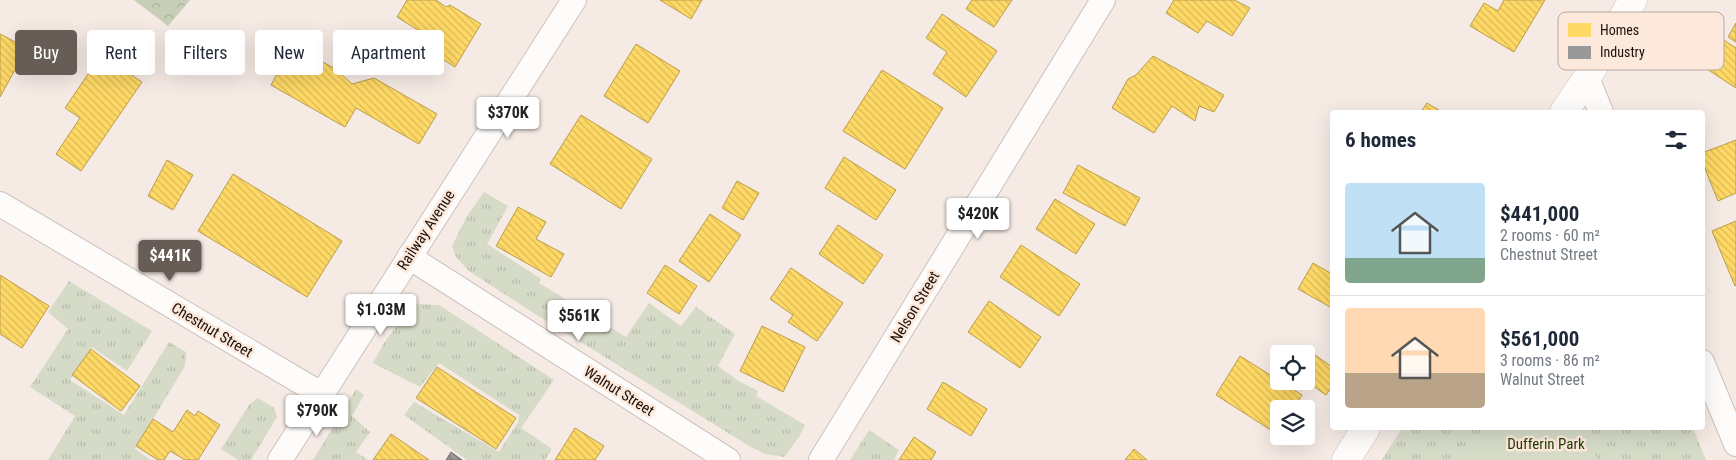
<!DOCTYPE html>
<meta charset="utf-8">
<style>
:root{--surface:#fff;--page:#f6f6f7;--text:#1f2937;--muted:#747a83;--line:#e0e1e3;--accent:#675c56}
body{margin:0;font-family:"Roboto Condensed",sans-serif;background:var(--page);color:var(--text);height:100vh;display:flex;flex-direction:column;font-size:19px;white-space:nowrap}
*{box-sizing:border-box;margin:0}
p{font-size:16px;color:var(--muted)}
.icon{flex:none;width:28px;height:28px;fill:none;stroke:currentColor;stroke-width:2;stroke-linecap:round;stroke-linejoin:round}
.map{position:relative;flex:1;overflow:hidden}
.panel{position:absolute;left:1330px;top:110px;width:375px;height:320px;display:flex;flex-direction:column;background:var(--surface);border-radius:5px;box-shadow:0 5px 20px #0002}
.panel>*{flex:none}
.hud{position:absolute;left:15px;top:30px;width:475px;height:45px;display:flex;gap:10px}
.buttons{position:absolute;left:1270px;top:345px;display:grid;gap:10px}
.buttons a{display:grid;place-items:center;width:45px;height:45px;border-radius:5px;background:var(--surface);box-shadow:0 5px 20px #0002;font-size:25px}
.price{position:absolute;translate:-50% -42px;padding:0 11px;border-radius:5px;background:#fff;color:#222;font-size:16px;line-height:32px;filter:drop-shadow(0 1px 2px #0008)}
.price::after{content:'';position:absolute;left:50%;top:30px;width:15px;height:11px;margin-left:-8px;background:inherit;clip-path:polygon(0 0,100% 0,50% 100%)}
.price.current{background:var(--accent);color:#fff}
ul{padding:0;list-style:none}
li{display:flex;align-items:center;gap:15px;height:125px;padding:0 15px}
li+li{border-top:1px solid var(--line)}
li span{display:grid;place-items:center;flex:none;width:140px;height:100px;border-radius:5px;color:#555}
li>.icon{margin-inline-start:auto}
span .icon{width:60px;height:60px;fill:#fffc;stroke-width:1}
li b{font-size:21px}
h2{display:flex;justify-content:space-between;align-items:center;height:60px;padding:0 15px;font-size:21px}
.pill{padding:0 18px;border-radius:5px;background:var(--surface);box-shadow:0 5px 20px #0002;font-size:18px;line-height:45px}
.pill.current{background:var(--accent);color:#fff}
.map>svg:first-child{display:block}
.grass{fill:url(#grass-tufts)}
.forest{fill:url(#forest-crowns)}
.pitch{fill:#d6dbc8}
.homes{fill:url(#homes-back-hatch);stroke:#bb9d4a}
.industry{fill:url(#industry-back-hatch);stroke:#73706e}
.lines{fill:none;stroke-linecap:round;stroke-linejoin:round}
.minor-casing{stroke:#cdc2bb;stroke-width:26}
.tertiary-casing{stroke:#cdc2bb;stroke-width:29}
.minor{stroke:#fefcfb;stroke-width:24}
.tertiary{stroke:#fefcfb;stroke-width:28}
.labels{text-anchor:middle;stroke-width:5;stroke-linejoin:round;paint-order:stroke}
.street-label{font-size:15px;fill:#1b1009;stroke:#fde9dc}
.park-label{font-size:15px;fill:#244006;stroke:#fde9dc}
.key{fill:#fde9dc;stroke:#b9a89d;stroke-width:1}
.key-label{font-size:14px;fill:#1b1009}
</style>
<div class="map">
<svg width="1736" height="460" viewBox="0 0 1736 460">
<defs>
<pattern id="grass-tufts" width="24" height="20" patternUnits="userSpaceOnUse" patternTransform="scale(1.25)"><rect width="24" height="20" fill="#d6dbc8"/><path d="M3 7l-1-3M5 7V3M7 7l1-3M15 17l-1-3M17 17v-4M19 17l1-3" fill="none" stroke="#b7bbaa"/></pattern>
<pattern id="forest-crowns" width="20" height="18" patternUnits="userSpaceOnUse" patternTransform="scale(1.25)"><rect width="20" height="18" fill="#c8cfb7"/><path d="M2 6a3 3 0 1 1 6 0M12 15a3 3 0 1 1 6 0" fill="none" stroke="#abb19c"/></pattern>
<pattern id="homes-back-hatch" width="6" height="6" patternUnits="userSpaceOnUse" patternTransform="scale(1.25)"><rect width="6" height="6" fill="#ffd966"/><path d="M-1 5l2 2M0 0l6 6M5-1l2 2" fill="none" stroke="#dab957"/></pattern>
<pattern id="industry-back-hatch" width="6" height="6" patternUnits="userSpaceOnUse" patternTransform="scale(1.25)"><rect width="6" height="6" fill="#999"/><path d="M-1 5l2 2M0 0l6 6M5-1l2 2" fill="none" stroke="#7c7b7b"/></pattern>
</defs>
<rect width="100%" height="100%" fill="#f5eae4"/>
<!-- grass -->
<g class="grass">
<path d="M 484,192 L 508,206 L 487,244 L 541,279 L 539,283 L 626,337 L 649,303 L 681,326 L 696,307 L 735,334 L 718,366 L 737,380 L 758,391 L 756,396 L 805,425 L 799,437 L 784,457 L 765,454 L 751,447 L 535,314 L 469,271 L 456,257 L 452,246 L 467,216 Z"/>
<path d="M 69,281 L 152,331 L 127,371 L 92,347 L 70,380 L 124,415 L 169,342 L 186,352 L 185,366 L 135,449 L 151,460 L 48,460 L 75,416 L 30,387 L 68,329 L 48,312 Z"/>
<path d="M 413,304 L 439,305 L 554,380 L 521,428 L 552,449 L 545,460 L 467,460 L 404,415 L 414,402 L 499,452 L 518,422 L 519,415 L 439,363 L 420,387 L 373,363 C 386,340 391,328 414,313 Z"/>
<path d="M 356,389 L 364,395 L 352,416 L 370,432 L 356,452 L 368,460 L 313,460 Z"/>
<path d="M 258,398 L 274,408 L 277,417 L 251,460 L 238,460 L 221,449 L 249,405 Z"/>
<path d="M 1402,428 L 1693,428 L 1706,460 L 1382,460 Z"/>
<path d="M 869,430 L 899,450 L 894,460 L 850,460 Z"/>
</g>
<!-- forest -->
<path class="forest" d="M 134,0 L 190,0 L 168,26 Z"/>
<!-- pitch -->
<path class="pitch" d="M 1494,428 L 1571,428 L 1599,460 L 1458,460 Z"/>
<!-- homes -->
<g class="homes">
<path d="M 407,0 L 436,0 L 446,7 L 450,5 L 481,24 L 455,67 L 415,42 L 421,32 L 397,17 Z"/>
<path d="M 660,0 L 702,0 L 691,19 Z"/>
<path d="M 972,0 L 1012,0 L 994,27 L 966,9 Z"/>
<path d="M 1174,0 L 1234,0 L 1250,8 L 1232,36 L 1207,21 L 1198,33 L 1166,13 Z"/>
<path d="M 1504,0 L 1545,0 L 1514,52 L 1470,26 L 1484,3 L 1498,11 Z"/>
<path d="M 942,14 L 997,51 L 966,97 L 933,74 L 947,52 L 926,38 Z"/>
<path d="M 1691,19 L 1736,48 L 1736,88 L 1673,47 Z"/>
<path d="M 1736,23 L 1736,42 L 1728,37 Z"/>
<path d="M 0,34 L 27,48 L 0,97 Z"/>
<path d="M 636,44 L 680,71 L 648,123 L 604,96 Z"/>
<path d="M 293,45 L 337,70 L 352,84 L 374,78 L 437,114 L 419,144 L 356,108 L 345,127 L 271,85 Z"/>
<path d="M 101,55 L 142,82 L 81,171 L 56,154 L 80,118 L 65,108 Z"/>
<path d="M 1153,56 L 1224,95 L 1214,112 L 1199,106 L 1195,121 L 1172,106 L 1154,133 L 1112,108 L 1128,79 L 1136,75 Z"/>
<path d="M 882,70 L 943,108 L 905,169 L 843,131 Z"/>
<path d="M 1427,103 L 1442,112 L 1421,112 Z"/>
<path d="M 581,115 L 652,159 L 621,209 L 550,164 Z"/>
<path d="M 1736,140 L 1736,193 L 1718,201 L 1702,161 L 1702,153 Z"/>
<path d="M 844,157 L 896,190 L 876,220 L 825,188 Z"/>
<path d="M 167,160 L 193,175 L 173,210 L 148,196 Z"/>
<path d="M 1078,165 L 1140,198 L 1125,226 L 1063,193 Z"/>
<path d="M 233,174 L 342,241 L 307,297 L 198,231 Z"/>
<path d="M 737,181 L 759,193 L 743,220 L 722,208 Z"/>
<path d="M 1055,199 L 1095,224 L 1076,254 L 1036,229 Z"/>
<path d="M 518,207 L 546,222 L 536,239 L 564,254 L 551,277 L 496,246 Z"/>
<path d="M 710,214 L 741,235 L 709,282 L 679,261 Z"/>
<path d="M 1736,221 L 1736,285 L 1735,286 L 1712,231 Z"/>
<path d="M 838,225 L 883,255 L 863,284 L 819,254 Z"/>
<path d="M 1021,245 L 1080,284 L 1059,316 L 1000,277 Z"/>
<path d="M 1313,263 L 1332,274 L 1332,308 L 1298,289 Z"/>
<path d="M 665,265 L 697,286 L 679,314 L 647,293 Z"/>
<path d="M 791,268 L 843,303 L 817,341 L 788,322 L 793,315 L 770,299 Z"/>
<path d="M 0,275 L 49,306 L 22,348 L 0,334 Z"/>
<path d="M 989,301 L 1041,337 L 1020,368 L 968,332 Z"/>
<path d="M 762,326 L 805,347 L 783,392 L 740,371 Z"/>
<path d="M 1304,347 L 1332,367 L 1332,386 L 1326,395 L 1306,381 L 1306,354 L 1299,354 Z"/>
<path d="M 91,349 L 140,386 L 121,411 L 72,375 Z"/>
<path d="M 1240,356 L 1302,395 L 1293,409 L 1279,409 L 1277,434 L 1216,395 Z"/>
<path d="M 437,367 L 516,418 L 496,449 L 416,398 Z"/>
<path d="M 943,382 L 987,409 L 971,436 L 927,409 Z"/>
<path d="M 187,410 L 195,416 L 198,411 L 220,425 L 198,460 L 185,460 L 170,451 L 164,460 L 158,460 L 136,446 L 153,419 L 173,432 Z"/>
<path d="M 575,428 L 604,446 L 595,460 L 555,460 Z"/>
<path d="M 391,434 L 429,460 L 373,460 Z"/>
<path d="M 914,437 L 936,452 L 931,460 L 899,460 Z"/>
<path d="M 1134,449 L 1147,460 L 1125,460 Z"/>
</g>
<!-- industry -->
<path class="industry" d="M 451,452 L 462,460 L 446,460 Z"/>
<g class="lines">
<defs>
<g id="minor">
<path d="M 1587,78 L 1601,112"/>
<path d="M 0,204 L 321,394"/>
<path d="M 409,257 L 728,460"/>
<path d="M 1702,362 L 1736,444"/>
<path d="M 280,460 L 574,0"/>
<path d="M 821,460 L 1103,0"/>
</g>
<g id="tertiary">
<path d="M 1564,112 L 1587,78 L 1633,0"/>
<path d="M 1346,460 L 1366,428"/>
</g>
</defs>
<!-- minor casing -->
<use href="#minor" class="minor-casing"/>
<!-- tertiary casing -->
<use href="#tertiary" class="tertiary-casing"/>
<!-- minor -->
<use href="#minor" class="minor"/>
<!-- tertiary -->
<use href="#tertiary" class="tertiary"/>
</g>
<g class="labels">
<!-- street labels -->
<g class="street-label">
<text transform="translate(426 230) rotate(-57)" y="5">Railway Avenue</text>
<text transform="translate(915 307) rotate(-59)" y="5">Nelson Street</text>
<text transform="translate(212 330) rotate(31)" y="5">Chestnut Street</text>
<text transform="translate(619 391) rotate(32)" y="5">Walnut Street</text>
</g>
<!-- park labels -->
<g class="park-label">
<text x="1546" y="449">Dufferin Park</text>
</g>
</g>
<!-- legend -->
<rect x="1558" y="12" width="166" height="58" rx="8" class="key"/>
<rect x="1568" y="23" width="23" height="14" fill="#ffd966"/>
<rect x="1568" y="46" width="23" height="13" fill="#999"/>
<g class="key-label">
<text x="1600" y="35">Homes</text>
<text x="1600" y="57">Industry</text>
</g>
</svg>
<div class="buttons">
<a><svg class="icon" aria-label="locate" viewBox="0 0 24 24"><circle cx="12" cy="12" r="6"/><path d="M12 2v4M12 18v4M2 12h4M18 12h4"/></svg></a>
<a><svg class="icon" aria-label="layers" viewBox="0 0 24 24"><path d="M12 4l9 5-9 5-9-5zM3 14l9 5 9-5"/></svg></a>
</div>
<b class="price" style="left:508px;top:139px">$370K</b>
<b class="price" style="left:978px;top:240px">$420K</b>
<b class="price current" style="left:170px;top:282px">$441K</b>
<b class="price" style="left:381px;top:336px">$1.03M</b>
<b class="price" style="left:579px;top:342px">$561K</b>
<b class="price" style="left:317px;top:437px">$790K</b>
<div class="hud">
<a class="pill current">Buy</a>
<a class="pill">Rent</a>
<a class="pill">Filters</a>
<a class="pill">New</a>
<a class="pill">Apartment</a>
</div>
<section class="panel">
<h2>6 homes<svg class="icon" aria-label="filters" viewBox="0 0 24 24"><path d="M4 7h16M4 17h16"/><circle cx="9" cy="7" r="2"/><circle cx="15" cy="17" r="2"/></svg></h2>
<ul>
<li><span style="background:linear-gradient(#bfe0f5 75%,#7fa58c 0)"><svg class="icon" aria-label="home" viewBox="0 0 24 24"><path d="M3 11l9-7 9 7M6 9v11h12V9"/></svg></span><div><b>$441,000</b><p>2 rooms · 60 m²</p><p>Chestnut Street</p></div></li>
<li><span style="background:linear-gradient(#ffd9b3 65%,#b9a48a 0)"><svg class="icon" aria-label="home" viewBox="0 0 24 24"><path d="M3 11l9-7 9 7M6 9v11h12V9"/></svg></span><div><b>$561,000</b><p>3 rooms · 86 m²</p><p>Walnut Street</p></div></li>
</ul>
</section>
</div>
